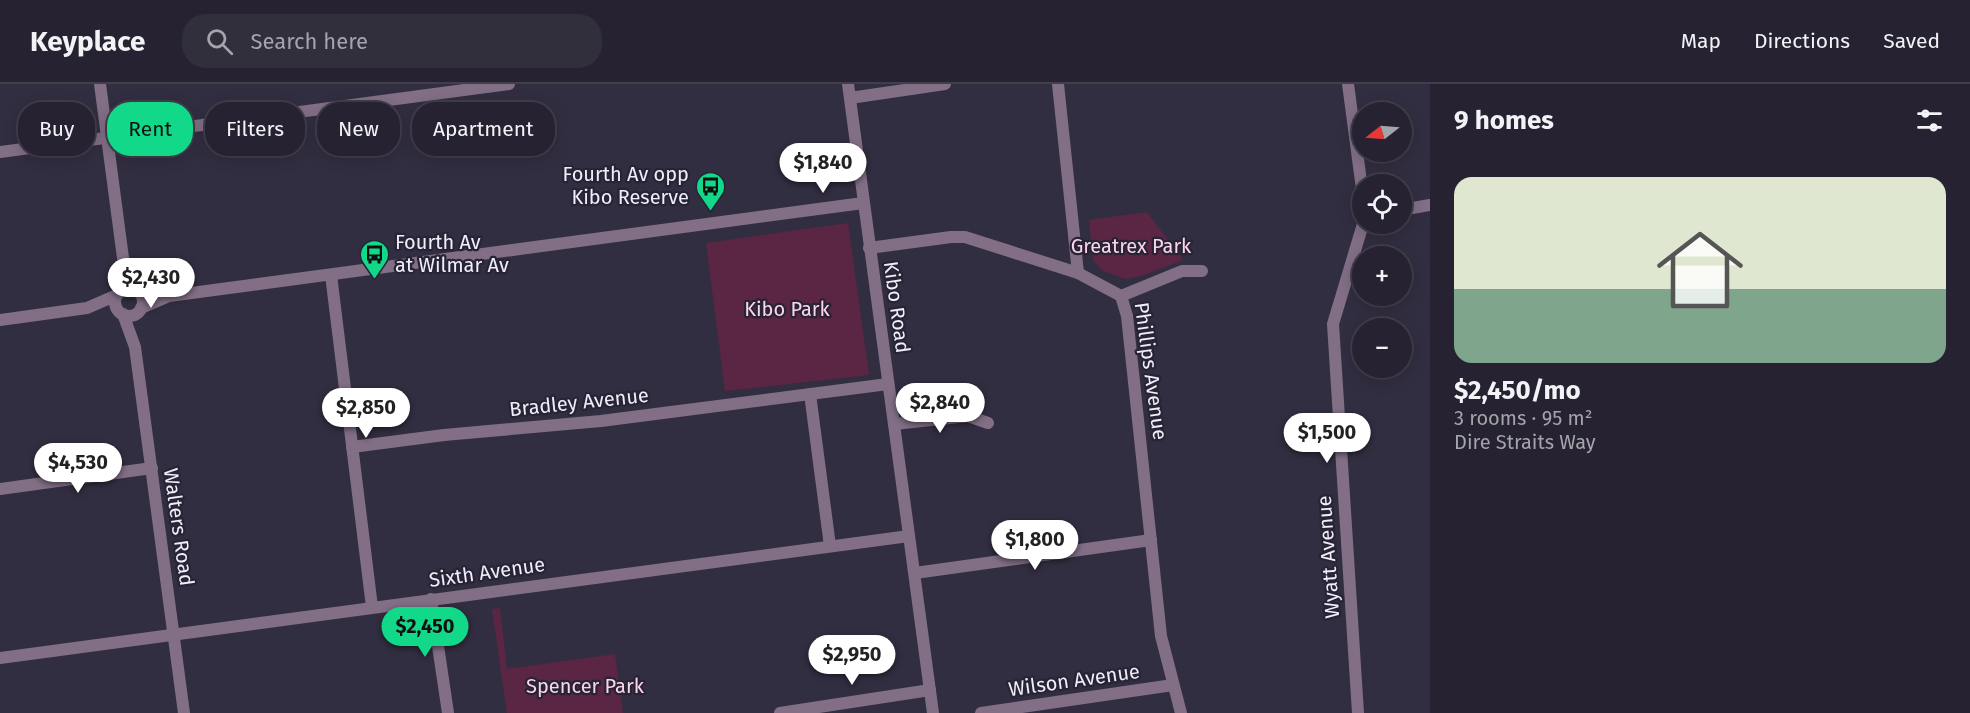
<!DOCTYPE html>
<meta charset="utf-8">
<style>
:root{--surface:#262231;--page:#322f3d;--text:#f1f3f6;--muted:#a4a4ab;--line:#423f4d;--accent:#12d98a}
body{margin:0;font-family:"Fira Sans",sans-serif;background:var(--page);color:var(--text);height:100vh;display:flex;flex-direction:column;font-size:22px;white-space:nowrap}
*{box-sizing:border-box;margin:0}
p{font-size:20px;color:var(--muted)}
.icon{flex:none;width:33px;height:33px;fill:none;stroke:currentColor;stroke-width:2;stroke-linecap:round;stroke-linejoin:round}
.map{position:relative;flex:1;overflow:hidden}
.drawer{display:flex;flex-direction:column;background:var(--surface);width:540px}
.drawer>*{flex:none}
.banner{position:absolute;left:18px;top:18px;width:570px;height:54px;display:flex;gap:12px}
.needle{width:39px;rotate:253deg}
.controls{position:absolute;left:1352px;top:18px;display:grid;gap:12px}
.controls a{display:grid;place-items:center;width:60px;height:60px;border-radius:50%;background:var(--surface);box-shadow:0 3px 15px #0003,0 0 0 2px var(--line);font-size:30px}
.price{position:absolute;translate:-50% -51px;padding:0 14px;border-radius:21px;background:#fff;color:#222;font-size:20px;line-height:39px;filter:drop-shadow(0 2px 3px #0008)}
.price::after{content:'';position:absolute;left:50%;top:36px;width:18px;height:14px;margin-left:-9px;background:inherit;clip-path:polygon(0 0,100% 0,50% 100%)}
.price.current{background:var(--accent);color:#111}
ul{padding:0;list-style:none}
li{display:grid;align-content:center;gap:12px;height:318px;padding:0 24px}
li span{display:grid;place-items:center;height:186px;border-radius:18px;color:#555}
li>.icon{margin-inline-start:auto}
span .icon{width:108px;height:108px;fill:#fffc;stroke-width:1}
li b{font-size:26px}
h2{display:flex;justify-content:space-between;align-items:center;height:72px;padding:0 24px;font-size:26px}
.chip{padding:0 21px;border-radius:24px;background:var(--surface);box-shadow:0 3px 15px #0003,0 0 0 2px var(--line);font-size:21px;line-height:54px}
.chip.current{background:var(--accent);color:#111}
header{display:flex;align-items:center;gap:36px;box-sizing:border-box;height:84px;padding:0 30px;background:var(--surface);border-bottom:2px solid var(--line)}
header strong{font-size:28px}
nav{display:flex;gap:33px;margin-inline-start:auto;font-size:21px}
.search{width:420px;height:54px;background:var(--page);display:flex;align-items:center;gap:15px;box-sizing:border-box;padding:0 21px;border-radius:24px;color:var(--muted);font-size:22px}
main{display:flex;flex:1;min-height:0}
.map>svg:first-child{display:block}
.green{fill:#5b2544}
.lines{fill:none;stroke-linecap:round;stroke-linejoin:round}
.street{stroke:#826f86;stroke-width:12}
.labels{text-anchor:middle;stroke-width:4.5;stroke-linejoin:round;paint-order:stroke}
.poi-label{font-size:20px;fill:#f0eefa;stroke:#282436;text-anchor:end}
.park-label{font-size:20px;fill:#fcd6e8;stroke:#282436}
.street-label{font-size:20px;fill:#f0eefa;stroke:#282436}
</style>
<header>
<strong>Keyplace</strong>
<div class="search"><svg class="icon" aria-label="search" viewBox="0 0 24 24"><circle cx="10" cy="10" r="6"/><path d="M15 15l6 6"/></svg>Search here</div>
<nav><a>Map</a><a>Directions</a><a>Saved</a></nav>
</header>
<main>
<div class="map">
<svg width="1430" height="629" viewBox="0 0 1430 629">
<rect width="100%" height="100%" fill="#322e41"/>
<!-- green -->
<g class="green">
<path d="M 1147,128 L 1183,176 L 1141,192 L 1126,195 L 1103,187 L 1093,176 L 1089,136 Z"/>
<path d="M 848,139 L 869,291 L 725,307 L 706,159 Z"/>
<path d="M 500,524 L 507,585 L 615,570 L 623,629 L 507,629 L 492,525 Z"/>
</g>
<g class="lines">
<!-- street -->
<g class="street">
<path d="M 100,0 L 123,174 L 134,205"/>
<path d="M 848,0 L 933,629"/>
<path d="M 1058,0 L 1078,189"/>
<path d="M 1348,0 L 1362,105"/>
<path d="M 850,14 L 945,0"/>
<path d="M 0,68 L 509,0"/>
<path d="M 1401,126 L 1430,121"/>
<path d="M 869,164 L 951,153 L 965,153 L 1078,189 L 1121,212 L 1127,232 L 1161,552 L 1181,629"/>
<path d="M 331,191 L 372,523"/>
<circle cx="129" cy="218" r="14"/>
<path d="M 1121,212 L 1182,187 L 1202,187"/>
<path d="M 141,224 L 169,212 L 863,119"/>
<path d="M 123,230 L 135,263 L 184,629"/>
<path d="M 0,236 L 87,224 L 117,211"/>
<path d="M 810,310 L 830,462"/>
<path d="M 894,340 L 968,332 L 988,339"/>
<path d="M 352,363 L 444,351 L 601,337 L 888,300"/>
<path d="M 0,405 L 152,384"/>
<path d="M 915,489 L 1151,456"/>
<path d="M 431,515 L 448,629"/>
<path d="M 0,574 L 909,452"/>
<path d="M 780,629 L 930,606"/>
<path d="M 981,629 L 1173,601"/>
<path d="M 1358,629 L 1333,240 L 1363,140"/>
</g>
</g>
<!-- icons -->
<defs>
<symbol id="bus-pin" viewBox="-11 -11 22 30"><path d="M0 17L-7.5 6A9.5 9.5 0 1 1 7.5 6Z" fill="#12d98a" stroke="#282436"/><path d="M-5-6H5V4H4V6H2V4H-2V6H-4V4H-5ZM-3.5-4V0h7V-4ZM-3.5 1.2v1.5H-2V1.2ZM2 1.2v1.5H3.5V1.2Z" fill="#111"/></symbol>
</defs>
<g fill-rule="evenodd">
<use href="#bus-pin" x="694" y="86" width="33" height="45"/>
<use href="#bus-pin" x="358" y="154" width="33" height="45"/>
</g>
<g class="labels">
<!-- poi labels -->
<g class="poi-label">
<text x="689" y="97">Fourth Av opp<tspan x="689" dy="23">Kibo Reserve</tspan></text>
<text x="395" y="165" text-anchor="start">Fourth Av<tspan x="395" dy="23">at Wilmar Av</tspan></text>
</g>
<!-- park labels -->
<g class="park-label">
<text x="1131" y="169">Greatrex Park</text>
<text x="787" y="232">Kibo Park</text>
<text x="585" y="609">Spencer Park</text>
</g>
<!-- street labels -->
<g class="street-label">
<text transform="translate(897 223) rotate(82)" y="7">Kibo Road</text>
<text transform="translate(1151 287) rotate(82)" y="7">Phillips Avenue</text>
<text transform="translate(579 318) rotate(-6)" y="7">Bradley Avenue</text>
<text transform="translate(179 443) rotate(82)" y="7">Walters Road</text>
<text transform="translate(1328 473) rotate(-94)" y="7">Wyatt Avenue</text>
<text transform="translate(487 488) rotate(-8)" y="7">Sixth Avenue</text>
<text transform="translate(1074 596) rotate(-8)" y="7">Wilson Avenue</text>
</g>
</g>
</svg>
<div class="controls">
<a><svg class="needle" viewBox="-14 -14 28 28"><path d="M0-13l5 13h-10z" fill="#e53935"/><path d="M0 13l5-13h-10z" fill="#a4a4ab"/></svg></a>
<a><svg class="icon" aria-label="locate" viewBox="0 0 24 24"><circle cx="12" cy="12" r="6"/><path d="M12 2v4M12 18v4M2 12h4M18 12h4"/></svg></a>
<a>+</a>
<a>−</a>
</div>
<b class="price" style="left:823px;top:110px">$1,840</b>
<b class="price" style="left:151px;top:225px">$2,430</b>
<b class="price" style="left:940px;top:350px">$2,840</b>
<b class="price" style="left:366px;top:355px">$2,850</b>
<b class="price" style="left:1327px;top:380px">$1,500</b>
<b class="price" style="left:78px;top:410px">$4,530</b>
<b class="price" style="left:1035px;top:487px">$1,800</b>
<b class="price current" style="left:425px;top:574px">$2,450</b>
<b class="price" style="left:852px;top:602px">$2,950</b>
<div class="banner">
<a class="chip">Buy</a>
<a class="chip current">Rent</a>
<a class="chip">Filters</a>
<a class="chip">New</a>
<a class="chip">Apartment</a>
</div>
</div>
<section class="drawer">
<h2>9 homes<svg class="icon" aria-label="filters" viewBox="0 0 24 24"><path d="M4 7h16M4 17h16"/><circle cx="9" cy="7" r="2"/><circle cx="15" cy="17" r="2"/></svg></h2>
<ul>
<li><span style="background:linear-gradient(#dfe7d0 60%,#7fa58c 0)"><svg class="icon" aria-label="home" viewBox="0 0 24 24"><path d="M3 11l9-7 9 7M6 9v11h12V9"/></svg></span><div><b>$2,450/mo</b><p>3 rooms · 95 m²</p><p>Dire Straits Way</p></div></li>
</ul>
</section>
</main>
